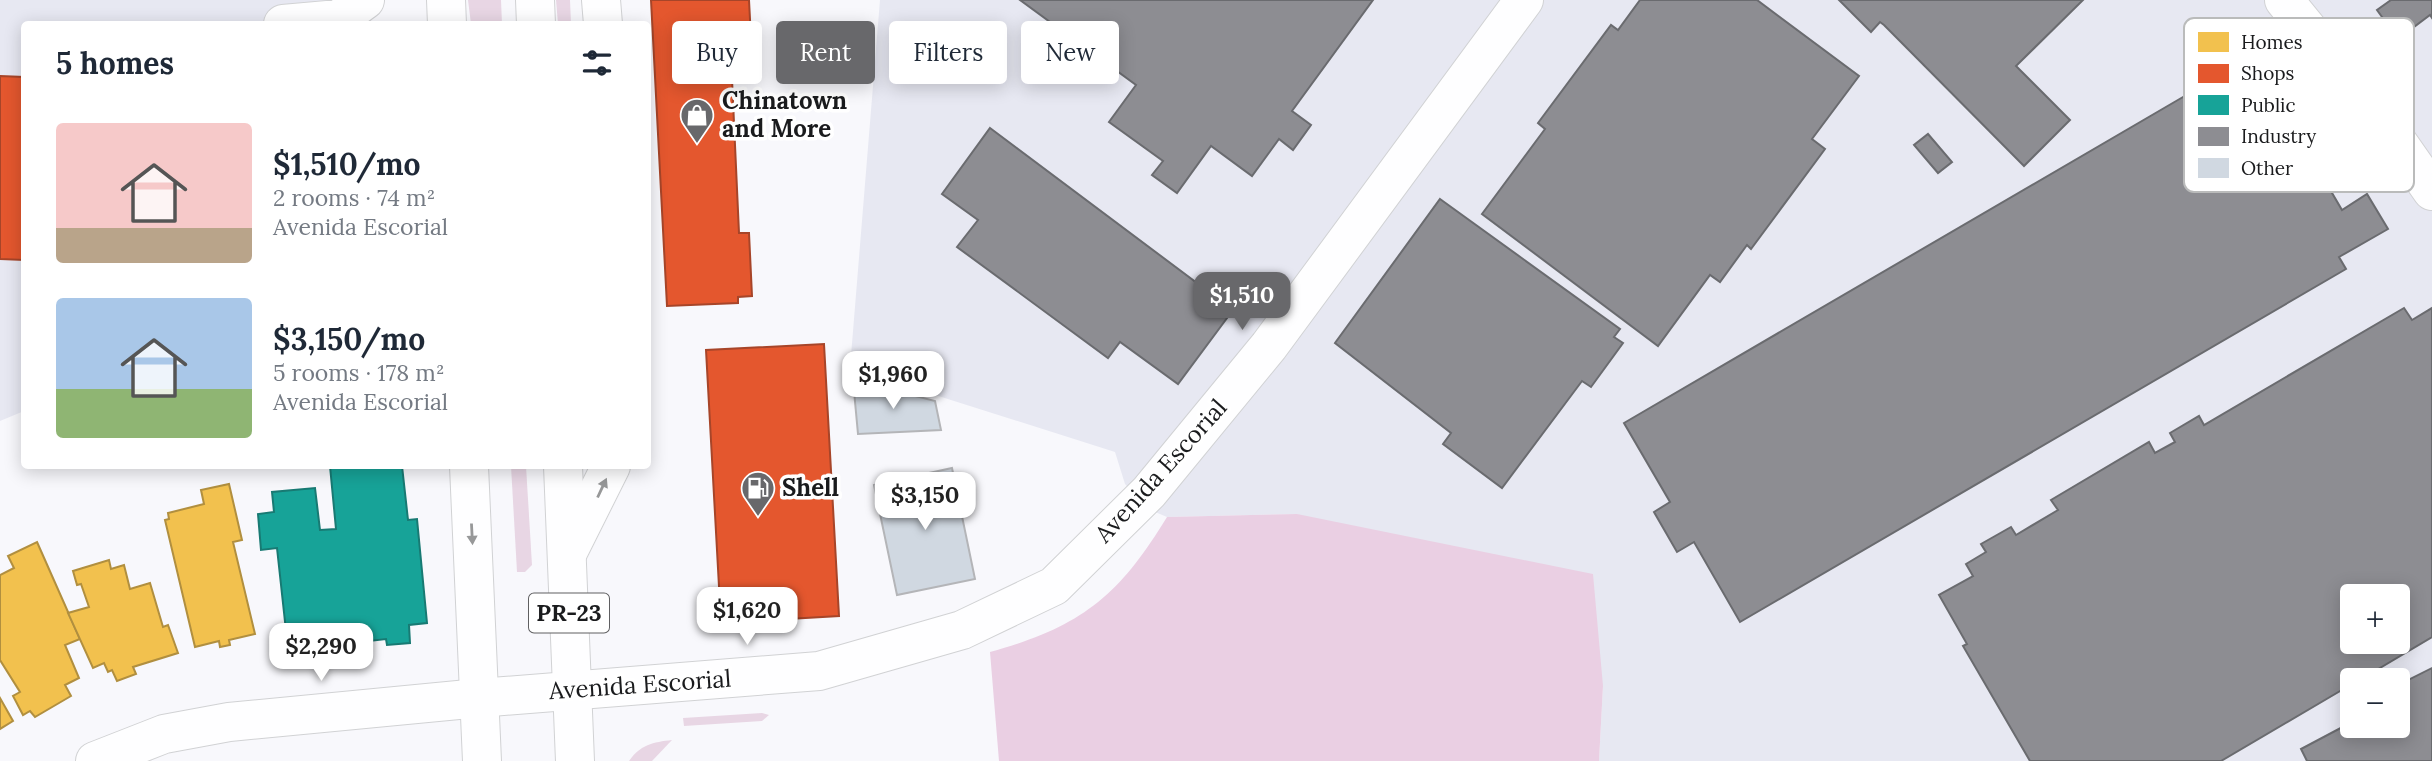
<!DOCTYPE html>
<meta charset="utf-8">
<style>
:root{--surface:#fff;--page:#f6f6f7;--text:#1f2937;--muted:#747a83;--accent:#68686b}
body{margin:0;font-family:Lora,serif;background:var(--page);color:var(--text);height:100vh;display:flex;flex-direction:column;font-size:26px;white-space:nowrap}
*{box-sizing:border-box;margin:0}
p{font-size:23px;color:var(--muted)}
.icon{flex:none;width:38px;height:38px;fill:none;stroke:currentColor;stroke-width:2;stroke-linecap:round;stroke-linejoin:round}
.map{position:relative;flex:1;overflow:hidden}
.details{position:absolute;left:21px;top:21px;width:630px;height:448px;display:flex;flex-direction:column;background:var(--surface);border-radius:7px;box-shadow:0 4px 18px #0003}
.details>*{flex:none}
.banner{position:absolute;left:672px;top:21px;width:665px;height:63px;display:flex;gap:14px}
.fabs{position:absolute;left:2340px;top:584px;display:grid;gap:14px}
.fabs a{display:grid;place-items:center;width:70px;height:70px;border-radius:7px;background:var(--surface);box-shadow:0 4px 18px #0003;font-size:35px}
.price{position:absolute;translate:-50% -60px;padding:0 16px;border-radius:14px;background:#fff;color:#222;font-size:23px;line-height:46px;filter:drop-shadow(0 2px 4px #0008)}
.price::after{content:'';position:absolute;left:50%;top:42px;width:21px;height:16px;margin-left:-10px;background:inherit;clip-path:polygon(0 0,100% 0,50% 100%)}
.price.selected{background:var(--accent);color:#fff}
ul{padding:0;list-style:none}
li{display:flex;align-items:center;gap:21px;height:175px;padding:0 35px}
li span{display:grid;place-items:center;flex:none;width:196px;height:140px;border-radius:7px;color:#555}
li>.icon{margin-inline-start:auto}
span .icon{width:84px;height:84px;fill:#fffc;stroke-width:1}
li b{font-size:30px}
h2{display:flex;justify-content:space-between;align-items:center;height:84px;padding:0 35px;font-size:30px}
.pill{padding:0 24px;border-radius:7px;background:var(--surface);box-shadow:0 4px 18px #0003;font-size:24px;line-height:63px}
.pill.selected{background:var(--accent);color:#fff}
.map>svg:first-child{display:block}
.built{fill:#e7e8f2;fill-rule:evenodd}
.green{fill:#e8d6e4}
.forest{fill:#eacfe3}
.homes{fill:#f2c14e;stroke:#b18f3f;stroke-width:2}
.shops{fill:#e4572e;stroke:#a74529;stroke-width:2}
.public{fill:#17a398;stroke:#187a73;stroke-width:2}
.industry{fill:#8d8d92;stroke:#6a6b6f;stroke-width:2;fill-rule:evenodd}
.building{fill:#d0d8e1;stroke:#b4b5b8;stroke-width:2}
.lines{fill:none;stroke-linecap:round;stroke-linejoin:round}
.minor-casing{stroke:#d1d2d4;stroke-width:40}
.major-casing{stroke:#d1d2d4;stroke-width:40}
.minor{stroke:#fefeff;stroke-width:38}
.major{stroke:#fefeff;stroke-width:38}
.oneway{fill:#979899}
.labels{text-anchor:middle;stroke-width:7;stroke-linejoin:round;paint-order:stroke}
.shield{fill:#fff;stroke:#5f5f61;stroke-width:2}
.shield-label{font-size:23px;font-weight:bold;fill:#1a1b1d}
.poi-label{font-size:24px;font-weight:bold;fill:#1a1b1d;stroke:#fff;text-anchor:start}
.street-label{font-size:24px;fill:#1a1b1d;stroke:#fff}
.key{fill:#fff;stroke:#babbbb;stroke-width:2}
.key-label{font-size:19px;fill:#1a1b1d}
</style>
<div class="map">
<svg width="2432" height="761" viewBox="0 0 2432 761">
<rect width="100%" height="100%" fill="#f8f8fc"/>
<!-- built -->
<g class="built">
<path d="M 0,0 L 359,0 L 373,24 L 24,24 L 24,411 L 0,421 Z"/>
<path d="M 880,0 L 2432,0 L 2432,761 L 1599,761 L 1603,686 L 1297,514 L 1167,517 L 1148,509 L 1125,484 L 1115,452 L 850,368 ZM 2352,597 L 2398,597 L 2398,642 L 2352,642 ZM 2352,681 L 2398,681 L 2398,726 L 2352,726 Z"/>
</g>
<!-- green -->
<g class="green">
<path d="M 468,0 L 501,0 L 502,24 L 471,24 Z"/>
<path d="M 556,0 L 570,0 L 571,24 L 558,24 Z"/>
<path d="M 511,466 L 526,466 L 532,565 L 525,572 L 517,572 Z"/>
<path d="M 762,713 L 769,715 L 762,721 L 684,726 L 683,718 Z"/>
<path d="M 672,740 L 652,761 L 629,761 C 640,745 653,742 672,740 Z"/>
</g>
<!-- forest -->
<path class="forest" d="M 1297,514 L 1593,574 L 1603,686 L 1599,761 L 999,761 L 990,652 C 1081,627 1119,596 1167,517 Z"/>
<!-- homes -->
<g class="homes">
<path d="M 229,484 L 242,540 L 233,542 L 255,634 L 229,640 L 230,645 L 220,647 L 219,641 L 195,647 L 165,520 L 169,519 L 168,513 L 204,504 L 201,490 Z"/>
<path d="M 37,542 L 80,639 L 65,645 L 79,678 L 65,685 L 71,696 L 35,717 L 30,711 L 23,715 L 13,696 L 20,692 L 0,660 L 0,575 L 14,568 L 8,556 Z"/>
<path d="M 109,560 L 111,569 L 124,565 L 130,589 L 150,583 L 163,627 L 168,625 L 178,653 L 133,667 L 136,674 L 117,681 L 112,670 L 108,672 L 104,663 L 93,668 L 68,613 L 89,607 L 81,584 L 77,585 L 73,571 Z"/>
<path d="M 0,698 L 13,721 L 0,729 Z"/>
</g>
<!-- shops -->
<g class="shops">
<path d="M 651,0 L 749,0 L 753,78 L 732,79 L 739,233 L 749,233 L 752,296 L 738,297 L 738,303 L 667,306 Z"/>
<path d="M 0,76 L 24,77 L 24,260 L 0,259 Z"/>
<path d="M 824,344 L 839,616 L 721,623 L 706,350 Z"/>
</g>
<!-- public -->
<path class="public" d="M 330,466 L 402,466 L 408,520 L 417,519 L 427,623 L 409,625 L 410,643 L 387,645 L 386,639 L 352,643 L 351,634 L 287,640 L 277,548 L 261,550 L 258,514 L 274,512 L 272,492 L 315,488 L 320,530 L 336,529 Z"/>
<!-- industry -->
<g class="industry">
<path d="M 1020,0 L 1373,0 L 1292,111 L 1311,125 L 1293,150 L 1279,139 L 1252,176 L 1211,146 L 1177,193 L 1152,175 L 1163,161 L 1109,122 L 1136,85 Z"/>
<path d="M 1640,0 L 1757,0 L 1859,76 L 1812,139 L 1825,149 L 1751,249 L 1747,245 L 1720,282 L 1710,275 L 1658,346 L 1482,214 L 1545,129 L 1538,123 L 1611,25 L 1618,30 Z"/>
<path d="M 1839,0 L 2083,0 L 2016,66 L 2070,120 L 2024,166 L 1884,25 L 1880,22 L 1871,32 Z"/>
<path d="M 2391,0 L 2432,0 L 2432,18 L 2430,15 L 2398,39 L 2377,10 Z"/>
<path d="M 2271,64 L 2274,71 L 2281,67 L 2297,94 L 2280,104 L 2342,210 L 2367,194 L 2388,229 L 2339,257 L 2346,269 L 1740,622 L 1694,542 L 1677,552 L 1654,512 L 1670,502 L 1624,423 L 2231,69 L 2239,83 Z"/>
<path d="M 990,128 L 1233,310 L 1178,384 L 1120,342 L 1108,358 L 957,247 L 978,220 L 942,194 Z"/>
<path d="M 1928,134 L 1952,162 L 1938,173 L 1914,145 Z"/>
<path d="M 1440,199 L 1620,329 L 1614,337 L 1623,343 L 1591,387 L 1582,381 L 1502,488 L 1443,444 L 1451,433 L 1335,343 Z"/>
<path d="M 2404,308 L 2412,320 L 2432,308 L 2432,637 L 2358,681 L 2352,681 L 2352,684 L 2221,761 L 2030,761 L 1963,646 L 1967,644 L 1939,595 L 1973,576 L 1966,564 L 1986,552 L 1981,544 L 2011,527 L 2016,535 L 2058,510 L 2051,500 L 2149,442 L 2155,453 L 2175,442 L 2170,433 L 2199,416 L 2204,425 ZM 2352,597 L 2398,597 L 2398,642 L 2352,642 Z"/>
<path d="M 2432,668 L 2432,761 L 2307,761 L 2301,749 L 2352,722 L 2352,726 L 2398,726 L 2398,685 Z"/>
</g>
<!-- building -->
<g class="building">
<path d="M 853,380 L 935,401 L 941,430 L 858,434 Z"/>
<path d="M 952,468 L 975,579 L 897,595 L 874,485 Z"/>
</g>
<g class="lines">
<defs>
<g id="minor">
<path d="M 601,0 L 603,24"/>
<path d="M 2284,0 L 2385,124 L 2432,191"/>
<path d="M 283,24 L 339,19 L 365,0"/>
<path d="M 568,552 L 611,466"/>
<path d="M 95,761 L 164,734 L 229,722 L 479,698 L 819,671 L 962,630 L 1054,586 L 1149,492 L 1269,346 L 1524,0"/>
</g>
<g id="major">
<path d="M 446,0 L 447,24"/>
<path d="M 535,0 L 536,24"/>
<path d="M 469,466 L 482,761"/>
<path d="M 563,466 L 575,761"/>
</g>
</defs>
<!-- minor casing -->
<use href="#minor" class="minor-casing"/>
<!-- major casing -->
<use href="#major" class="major-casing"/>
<!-- minor -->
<use href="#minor" class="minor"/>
<!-- major -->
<use href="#major" class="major"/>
</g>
<!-- one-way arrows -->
<defs><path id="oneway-solid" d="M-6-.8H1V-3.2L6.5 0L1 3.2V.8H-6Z" transform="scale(1.75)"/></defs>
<g class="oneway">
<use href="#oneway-solid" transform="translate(602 488) rotate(-65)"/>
<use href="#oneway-solid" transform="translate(472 534) rotate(87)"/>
</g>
<!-- icons -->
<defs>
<symbol id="shop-pin" viewBox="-11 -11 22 30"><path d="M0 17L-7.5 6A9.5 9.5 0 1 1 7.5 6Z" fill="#68686b" stroke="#fff"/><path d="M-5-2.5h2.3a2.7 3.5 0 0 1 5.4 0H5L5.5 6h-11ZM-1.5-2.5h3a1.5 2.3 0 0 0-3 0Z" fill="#fff"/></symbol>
<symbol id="fuel-pin" viewBox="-11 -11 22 30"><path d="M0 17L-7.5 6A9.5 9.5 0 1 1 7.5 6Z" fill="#68686b" stroke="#fff"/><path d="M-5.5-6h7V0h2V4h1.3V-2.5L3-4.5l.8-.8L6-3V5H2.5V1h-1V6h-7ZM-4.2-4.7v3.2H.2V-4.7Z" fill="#fff"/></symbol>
</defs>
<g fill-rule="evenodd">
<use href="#shop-pin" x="678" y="96" width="38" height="52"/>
<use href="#fuel-pin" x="739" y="469" width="38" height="52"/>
</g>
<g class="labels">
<!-- shield labels -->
<rect class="shield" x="529" y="593.5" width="80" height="39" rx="5"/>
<g class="shield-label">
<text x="569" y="621">PR-23</text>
</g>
<!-- poi labels -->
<g class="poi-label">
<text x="722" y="109">Chinatown<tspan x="722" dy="28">and More</tspan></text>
<text x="782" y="496">Shell</text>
</g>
<!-- street labels -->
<g class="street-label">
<text transform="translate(1161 471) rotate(-48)" y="8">Avenida Escorial</text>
<text transform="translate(640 685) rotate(-4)" y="8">Avenida Escorial</text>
</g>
</g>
<!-- legend -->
<rect x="2184" y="18" width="230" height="174" rx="10" class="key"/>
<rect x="2198" y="32" width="31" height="20" fill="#f2c14e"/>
<rect x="2198" y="64" width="31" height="19" fill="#e4572e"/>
<rect x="2198" y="95" width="31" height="20" fill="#17a398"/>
<rect x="2198" y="127" width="31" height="19" fill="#8d8d92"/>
<rect x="2198" y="158" width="31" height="20" fill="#d0d8e1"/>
<g class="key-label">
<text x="2241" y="49">Homes</text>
<text x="2241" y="80">Shops</text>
<text x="2241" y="112">Public</text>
<text x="2241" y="143">Industry</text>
<text x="2241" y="175">Other</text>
</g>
</svg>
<div class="fabs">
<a>+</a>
<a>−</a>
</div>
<b class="price selected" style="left:1242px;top:332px">$1,510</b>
<b class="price" style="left:893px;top:411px">$1,960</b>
<b class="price" style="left:925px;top:532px">$3,150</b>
<b class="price" style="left:747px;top:647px">$1,620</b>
<b class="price" style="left:321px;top:683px">$2,290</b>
<div class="banner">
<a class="pill">Buy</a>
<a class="pill selected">Rent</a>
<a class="pill">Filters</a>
<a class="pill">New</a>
</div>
<section class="details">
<h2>5 homes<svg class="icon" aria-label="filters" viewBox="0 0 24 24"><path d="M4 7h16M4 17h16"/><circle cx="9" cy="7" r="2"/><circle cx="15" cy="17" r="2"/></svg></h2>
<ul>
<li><span style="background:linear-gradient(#f6c9c9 75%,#b9a48a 0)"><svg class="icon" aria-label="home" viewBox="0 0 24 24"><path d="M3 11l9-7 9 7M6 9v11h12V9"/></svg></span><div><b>$1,510/mo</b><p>2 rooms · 74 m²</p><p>Avenida Escorial</p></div></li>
<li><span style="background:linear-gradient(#a9c7e8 65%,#8fb573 0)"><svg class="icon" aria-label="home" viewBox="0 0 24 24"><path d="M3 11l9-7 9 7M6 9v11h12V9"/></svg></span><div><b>$3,150/mo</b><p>5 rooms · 178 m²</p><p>Avenida Escorial</p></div></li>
</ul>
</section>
</div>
